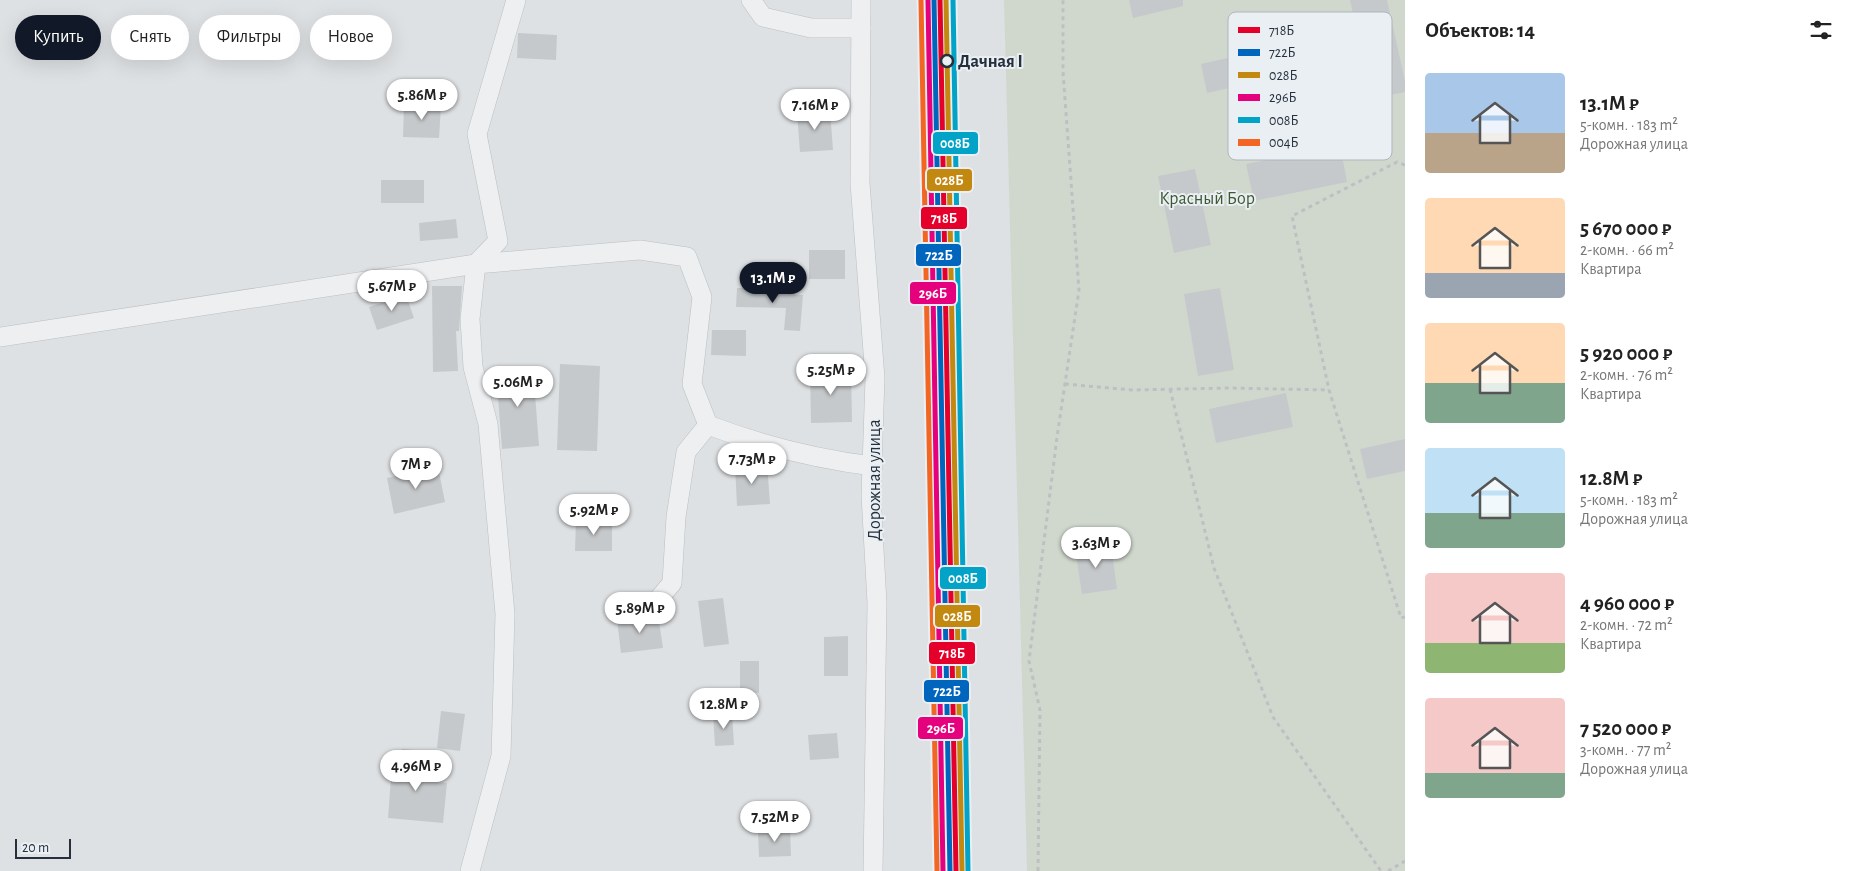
<!DOCTYPE html>
<html lang="ru">
<meta charset="utf-8">
<style>
:root{--surface:#fff;--page:#f2f2f2;--text:#222;--muted:#767676;--accent:#111827}
body{margin:0;font-family:"Alegreya Sans",sans-serif;background:var(--page);color:var(--text);height:100vh;display:flex;flex-direction:column;font-size:19px;white-space:nowrap}
*{box-sizing:border-box;margin:0}
p{font-size:16px;color:var(--muted)}
.icon{flex:none;width:28px;height:28px;fill:none;stroke:currentColor;stroke-width:2;stroke-linecap:round;stroke-linejoin:round}
.map{position:relative;flex:1;overflow:hidden}
.drawer{display:flex;flex-direction:column;background:var(--surface);width:450px}
.drawer>*{flex:none}
.hud{position:absolute;left:15px;top:15px;width:475px;height:45px;display:flex;gap:10px}
.scale{position:absolute;left:15px;bottom:12px;width:56px;box-sizing:border-box;padding-left:5px;border:2px solid #25303c;border-top:0;font-size:14px;line-height:18px;white-space:nowrap;color:#25303c;-webkit-text-stroke:4px #eaeff4;paint-order:stroke}
.price{position:absolute;translate:-50% -42px;padding:0 11px;border-radius:18px;background:#fff;color:#222;font-size:16px;line-height:32px;filter:drop-shadow(0 1px 2px #0008)}
.price::after{content:'';position:absolute;left:50%;top:30px;width:15px;height:11px;margin-left:-8px;background:inherit;clip-path:polygon(0 0,100% 0,50% 100%)}
.price.active{background:var(--accent);color:#fff}
ul{padding:0;list-style:none}
li{display:flex;align-items:center;gap:15px;height:125px;padding:0 20px}
li span{display:grid;place-items:center;flex:none;width:140px;height:100px;border-radius:5px;color:#555}
li>.icon{margin-inline-start:auto}
span .icon{width:60px;height:60px;fill:#fffc;stroke-width:1}
li b{font-size:21px}
h2{display:flex;justify-content:space-between;align-items:center;height:60px;padding:0 20px;font-size:21px}
.chip{padding:0 18px;border-radius:22px;background:var(--surface);box-shadow:0 5px 20px #0002;font-size:18px;line-height:45px}
.chip.active{background:var(--accent);color:#fff}
main{display:flex;flex:1;min-height:0}
.map>svg:first-child{display:block}
.green{fill:#d0d8ce}
.building{fill:#c6c9cb}
.lines{fill:none;stroke-linecap:round;stroke-linejoin:round}
.minor-casing{stroke:#bcbfc1;stroke-width:20}
.path{stroke:#bdc0c3;stroke-width:3;stroke-dasharray:4 4;stroke-linecap:butt}
.minor{stroke:#edeff0;stroke-width:19}
.rail-1-casing{stroke:#eaeff4;stroke-width:9}
.rail-2-casing{stroke:#eaeff4;stroke-width:9}
.rail-3-casing{stroke:#eaeff4;stroke-width:9}
.rail-4-casing{stroke:#eaeff4;stroke-width:9}
.rail-5-casing{stroke:#eaeff4;stroke-width:9}
.rail-6-casing{stroke:#eaeff4;stroke-width:9}
.rail-1{stroke:#e4002b;stroke-width:5}
.rail-2{stroke:#0065bd;stroke-width:5}
.rail-3{stroke:#c2880f;stroke-width:5}
.rail-4{stroke:#e5007d;stroke-width:5}
.rail-5{stroke:#02a3c7;stroke-width:5}
.rail-6{stroke:#f26522;stroke-width:5}
.stop-dot{fill:#eaeff4;stroke:#25303c;stroke-width:2.5}
.labels{text-anchor:middle;stroke-width:4;stroke-linejoin:round;paint-order:stroke}
.stop-label{font-size:18px;font-weight:bold;fill:#25303c;stroke:#eaeff4;text-anchor:start}
.park-label{font-size:18px;fill:#3e5832;stroke:#eaeff4}
.street-label{font-size:18px;fill:#25303c;stroke:#eaeff4}
.key{fill:#eaeff4;stroke:#afb6bd;stroke-width:1}
.key-label{font-size:14px;fill:#25303c}
.line-badge{stroke:#eaeff4;stroke-width:2}
.badge-label{font-size:14px;text-anchor:middle;font-weight:bold;fill:#fff}
</style>
<main>
<div class="map">
<svg width="1405" height="871" viewBox="0 0 1405 871">
<rect width="100%" height="100%" fill="#dee1e3"/>
<!-- green -->
<path class="green" d="M 1004,0 L 1405,0 L 1405,871 L 1027,871 Z"/>
<!-- building -->
<g class="building">
<path d="M 1129,0 L 1183,0 L 1183,6 L 1133,18 Z"/>
<path d="M 1350,0 L 1387,0 L 1405,81 L 1405,92 L 1372,99 Z"/>
<path d="M 518,33 L 557,35 L 556,60 L 517,58 Z"/>
<path d="M 1277,47 L 1283,76 L 1207,93 L 1201,64 Z"/>
<path d="M 404,105 L 441,106 L 439,138 L 403,137 Z"/>
<path d="M 830,110 L 833,150 L 800,152 L 797,113 Z"/>
<path d="M 1340,145 L 1347,182 L 1254,201 L 1246,164 Z"/>
<path d="M 1195,169 L 1211,245 L 1174,253 L 1158,176 Z"/>
<rect x="381" y="180" width="43" height="23"/>
<path d="M 456,219 L 458,238 L 420,241 L 419,223 Z"/>
<rect x="809" y="250" width="36" height="29"/>
<path d="M 432,286 L 462,286 L 459,331 L 456,331 L 458,371 L 433,372 Z"/>
<path d="M 737,288 L 762,288 L 762,292 L 803,295 L 800,331 L 784,330 L 786,308 L 736,307 Z"/>
<path d="M 1220,288 L 1234,370 L 1198,376 L 1184,294 Z"/>
<path d="M 406,295 L 414,318 L 377,330 L 369,307 Z"/>
<path d="M 712,330 L 746,330 L 746,356 L 711,355 Z"/>
<path d="M 560,364 L 600,366 L 597,451 L 557,450 Z"/>
<path d="M 533,368 L 539,446 L 502,449 L 496,371 Z"/>
<path d="M 851,370 L 852,422 L 811,423 L 810,371 Z"/>
<path d="M 1286,393 L 1293,427 L 1216,443 L 1209,409 Z"/>
<path d="M 1405,439 L 1405,471 L 1367,479 L 1360,449 Z"/>
<path d="M 767,463 L 770,504 L 737,506 L 735,465 Z"/>
<path d="M 438,467 L 445,502 L 394,514 L 387,478 Z"/>
<path d="M 576,521 L 612,522 L 612,551 L 575,551 Z"/>
<path d="M 1111,544 L 1117,589 L 1082,594 L 1075,549 Z"/>
<path d="M 723,598 L 729,644 L 704,647 L 698,601 Z"/>
<path d="M 658,615 L 663,648 L 621,653 L 617,620 Z"/>
<path d="M 848,636 L 848,676 L 824,676 L 824,637 Z"/>
<path d="M 740,661 L 759,661 L 759,693 L 740,692 Z"/>
<path d="M 441,711 L 465,714 L 460,751 L 437,748 Z"/>
<path d="M 732,713 L 734,745 L 715,746 L 713,714 Z"/>
<path d="M 837,733 L 839,758 L 810,760 L 808,735 Z"/>
<path d="M 402,749 L 427,751 L 425,781 L 447,783 L 443,823 L 388,818 L 391,778 L 400,779 Z"/>
<path d="M 790,828 L 791,856 L 759,857 L 758,830 Z"/>
</g>
<g class="lines">
<defs>
<g id="minor">
<path d="M 751,0 L 763,17 L 811,28 L 861,28"/>
<path d="M 861,0 L 860,183 L 875,378 L 871,495 L 877,603 L 873,871"/>
<path d="M 0,337 L 476,264 L 640,250 L 687,257 L 702,297 L 692,384 L 708,425 C 761,445 816,459 873,466"/>
<path d="M 656,602 L 672,583 L 676,517 L 686,452 L 708,425"/>
<path d="M 470,871 L 501,756 L 505,614 L 488,424 L 473,367 L 470,319 L 476,264 L 498,241 L 477,134 L 516,0"/>
</g>
</defs>
<!-- minor casing -->
<use href="#minor" class="minor-casing"/>
<!-- path -->
<g class="path">
<path d="M 1405,165 L 1397,162 L 1292,216 L 1329,390 L 1401,618 L 1405,617"/>
<path d="M 1065,384 L 1132,390 L 1227,388 L 1329,390"/>
<path d="M 1170,389 L 1214,568 L 1273,717 L 1381,871"/>
<path d="M 1038,871 L 1040,710 L 1029,661 L 1057,437 L 1079,290 L 1063,72 L 1063,0"/>
<path d="M 1388,871 L 1405,861"/>
</g>
<!-- minor -->
<use href="#minor" class="minor"/>
<defs>
<path id="rail-1" d="M 940,0 L 956,871"/>
<path id="rail-2" d="M 934,0 L 950,871"/>
<path id="rail-3" d="M 946,0 L 962,871"/>
<path id="rail-4" d="M 928,0 L 943,871"/>
<path id="rail-5" d="M 953,0 L 968,871"/>
<path id="rail-6" d="M 921,0 L 937,871"/>
</defs>
<!-- rail-1 casing -->
<use href="#rail-1" class="rail-1-casing"/>
<!-- rail-2 casing -->
<use href="#rail-2" class="rail-2-casing"/>
<!-- rail-3 casing -->
<use href="#rail-3" class="rail-3-casing"/>
<!-- rail-4 casing -->
<use href="#rail-4" class="rail-4-casing"/>
<!-- rail-5 casing -->
<use href="#rail-5" class="rail-5-casing"/>
<!-- rail-6 casing -->
<use href="#rail-6" class="rail-6-casing"/>
<!-- rail-1 -->
<use href="#rail-1" class="rail-1"/>
<!-- rail-2 -->
<use href="#rail-2" class="rail-2"/>
<!-- rail-3 -->
<use href="#rail-3" class="rail-3"/>
<!-- rail-4 -->
<use href="#rail-4" class="rail-4"/>
<!-- rail-5 -->
<use href="#rail-5" class="rail-5"/>
<!-- rail-6 -->
<use href="#rail-6" class="rail-6"/>
</g>
<!-- markers -->
<circle class="stop-dot" cx="947" cy="61" r="6"/>
<g class="labels">
<!-- stop labels -->
<g class="stop-label">
<text x="958" y="67">Дачная I</text>
</g>
<!-- park labels -->
<g class="park-label">
<text x="1207" y="204">Красный Бор</text>
</g>
<!-- street labels -->
<g class="street-label">
<text transform="translate(874 480) rotate(-90)" y="6">Дорожная улица</text>
</g>
</g>
<!-- legend -->
<rect x="1228" y="12" width="164" height="148" rx="8" class="key"/>
<rect x="1238" y="27" width="22" height="6" fill="#e4002b"/>
<rect x="1238" y="49" width="22" height="7" fill="#0065bd"/>
<rect x="1238" y="72" width="22" height="6" fill="#c2880f"/>
<rect x="1238" y="94" width="22" height="7" fill="#e5007d"/>
<rect x="1238" y="117" width="22" height="6" fill="#02a3c7"/>
<rect x="1238" y="139" width="22" height="7" fill="#f26522"/>
<g class="key-label">
<text x="1269" y="35">718Б</text>
<text x="1269" y="57">722Б</text>
<text x="1269" y="80">028Б</text>
<text x="1269" y="102">296Б</text>
<text x="1269" y="125">008Б</text>
<text x="1269" y="147">004Б</text>
</g>
<g class="line-badge">
<rect x="932" y="131" width="47" height="24" rx="5" fill="#02a3c7"/>
<rect x="926" y="168" width="47" height="24" rx="5" fill="#c2880f"/>
<rect x="920" y="206" width="48" height="24" rx="5" fill="#e4002b"/>
<rect x="915" y="243" width="47" height="24" rx="5" fill="#0065bd"/>
<rect x="909" y="281" width="48" height="24" rx="5" fill="#e5007d"/>
<rect x="939" y="566" width="48" height="24" rx="5" fill="#02a3c7"/>
<rect x="934" y="604" width="47" height="24" rx="5" fill="#c2880f"/>
<rect x="928" y="641" width="48" height="24" rx="5" fill="#e4002b"/>
<rect x="923" y="679" width="47" height="24" rx="5" fill="#0065bd"/>
<rect x="917" y="716" width="47" height="24" rx="5" fill="#e5007d"/>
</g>
<g class="badge-label">
<text x="955" y="148">008Б</text>
<text x="949" y="185">028Б</text>
<text x="944" y="223">718Б</text>
<text x="939" y="260">722Б</text>
<text x="933" y="298">296Б</text>
<text x="963" y="583">008Б</text>
<text x="957" y="621">028Б</text>
<text x="952" y="658">718Б</text>
<text x="947" y="696">722Б</text>
<text x="941" y="733">296Б</text>
</g>
</svg>
<div class="scale">20 m</div>
<b class="price" style="left:422px;top:121px">5.86M ₽</b>
<b class="price" style="left:815px;top:131px">7.16M ₽</b>
<b class="price active" style="left:773px;top:304px">13.1M ₽</b>
<b class="price" style="left:392px;top:312px">5.67M ₽</b>
<b class="price" style="left:831px;top:396px">5.25M ₽</b>
<b class="price" style="left:518px;top:408px">5.06M ₽</b>
<b class="price" style="left:752px;top:485px">7.73M ₽</b>
<b class="price" style="left:416px;top:490px">7M ₽</b>
<b class="price" style="left:594px;top:536px">5.92M ₽</b>
<b class="price" style="left:1096px;top:569px">3.63M ₽</b>
<b class="price" style="left:640px;top:634px">5.89M ₽</b>
<b class="price" style="left:724px;top:730px">12.8M ₽</b>
<b class="price" style="left:416px;top:792px">4.96M ₽</b>
<b class="price" style="left:775px;top:843px">7.52M ₽</b>
<div class="hud">
<a class="chip active">Купить</a>
<a class="chip">Снять</a>
<a class="chip">Фильтры</a>
<a class="chip">Новое</a>
</div>
</div>
<section class="drawer">
<h2>Объектов: 14<svg class="icon" aria-label="filters" viewBox="0 0 24 24"><path d="M4 7h16M4 17h16"/><circle cx="9" cy="7" r="2"/><circle cx="15" cy="17" r="2"/></svg></h2>
<ul>
<li><span style="background:linear-gradient(#a9c7e8 60%,#b9a48a 0)"><svg class="icon" aria-label="home" viewBox="0 0 24 24"><path d="M3 11l9-7 9 7M6 9v11h12V9"/></svg></span><div><b>13.1M ₽</b><p>5-комн. · 183 m²</p><p>Дорожная улица</p></div></li>
<li><span style="background:linear-gradient(#ffd9b3 75%,#9aa5b1 0)"><svg class="icon" aria-label="home" viewBox="0 0 24 24"><path d="M3 11l9-7 9 7M6 9v11h12V9"/></svg></span><div><b>5 670 000 ₽</b><p>2-комн. · 66 m²</p><p>Квартира</p></div></li>
<li><span style="background:linear-gradient(#ffd9b3 60%,#7fa58c 0)"><svg class="icon" aria-label="home" viewBox="0 0 24 24"><path d="M3 11l9-7 9 7M6 9v11h12V9"/></svg></span><div><b>5 920 000 ₽</b><p>2-комн. · 76 m²</p><p>Квартира</p></div></li>
<li><span style="background:linear-gradient(#bfe0f5 65%,#7fa58c 0)"><svg class="icon" aria-label="home" viewBox="0 0 24 24"><path d="M3 11l9-7 9 7M6 9v11h12V9"/></svg></span><div><b>12.8M ₽</b><p>5-комн. · 183 m²</p><p>Дорожная улица</p></div></li>
<li><span style="background:linear-gradient(#f6c9c9 70%,#8fb573 0)"><svg class="icon" aria-label="home" viewBox="0 0 24 24"><path d="M3 11l9-7 9 7M6 9v11h12V9"/></svg></span><div><b>4 960 000 ₽</b><p>2-комн. · 72 m²</p><p>Квартира</p></div></li>
<li><span style="background:linear-gradient(#f6c9c9 75%,#7fa58c 0)"><svg class="icon" aria-label="home" viewBox="0 0 24 24"><path d="M3 11l9-7 9 7M6 9v11h12V9"/></svg></span><div><b>7 520 000 ₽</b><p>3-комн. · 77 m²</p><p>Дорожная улица</p></div></li>
</ul>
</section>
</main>
